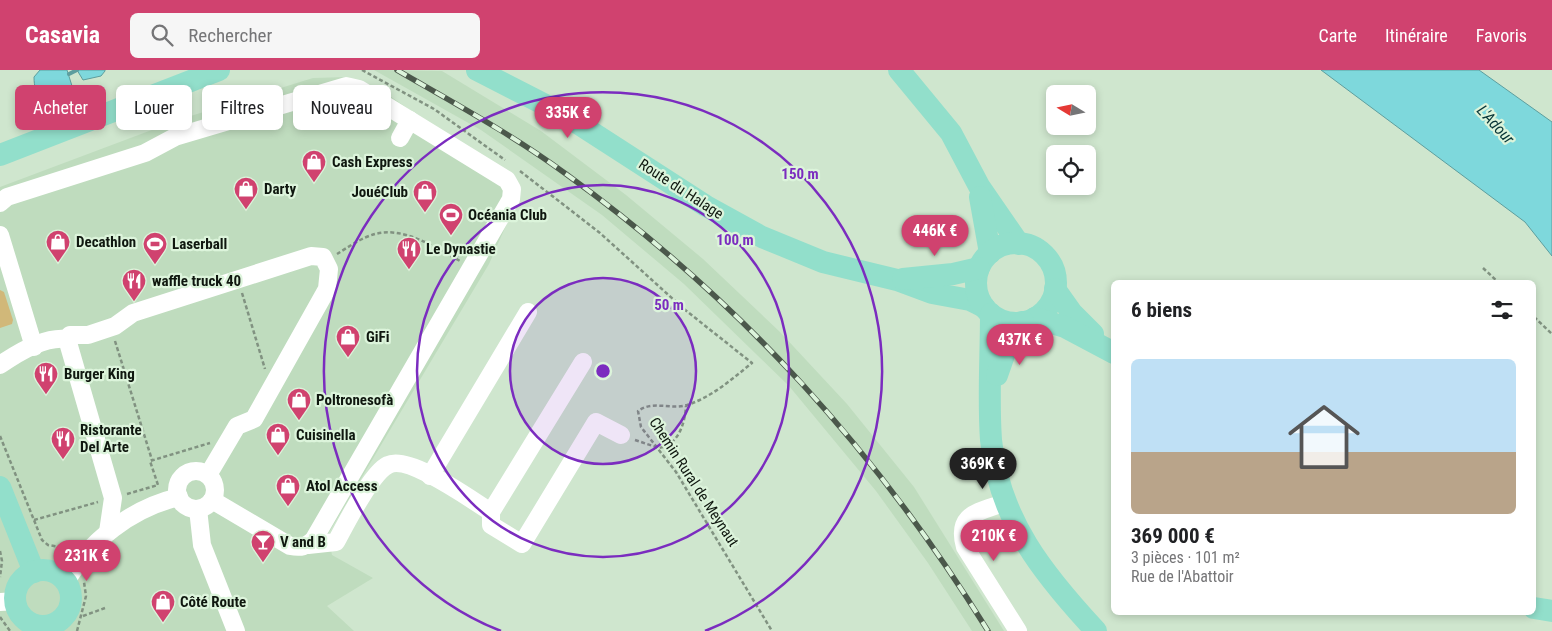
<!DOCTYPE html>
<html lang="fr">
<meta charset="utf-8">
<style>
:root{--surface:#fff;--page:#f6f6f6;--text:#202124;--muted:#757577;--line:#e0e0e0;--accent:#d0426f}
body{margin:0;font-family:"Roboto Condensed",sans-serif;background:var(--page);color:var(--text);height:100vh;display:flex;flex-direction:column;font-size:19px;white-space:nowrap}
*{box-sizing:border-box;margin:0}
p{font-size:16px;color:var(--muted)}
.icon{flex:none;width:28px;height:28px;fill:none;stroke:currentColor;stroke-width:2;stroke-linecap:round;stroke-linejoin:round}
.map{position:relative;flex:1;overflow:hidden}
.details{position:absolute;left:1111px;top:210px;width:425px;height:335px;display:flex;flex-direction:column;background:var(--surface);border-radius:8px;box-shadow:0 2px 8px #0003}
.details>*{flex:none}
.top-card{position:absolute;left:15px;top:15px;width:475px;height:45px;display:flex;gap:10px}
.needle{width:32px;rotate:280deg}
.tools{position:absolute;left:1046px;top:15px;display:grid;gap:10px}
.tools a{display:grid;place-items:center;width:50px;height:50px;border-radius:8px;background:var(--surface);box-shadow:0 2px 8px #0003;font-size:25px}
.price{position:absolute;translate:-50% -42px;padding:0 11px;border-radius:18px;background:var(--accent);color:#fff;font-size:16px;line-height:32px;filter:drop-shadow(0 1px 2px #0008)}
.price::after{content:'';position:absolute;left:50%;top:30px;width:15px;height:11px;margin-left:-8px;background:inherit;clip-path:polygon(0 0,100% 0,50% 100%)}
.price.active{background:#222;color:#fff}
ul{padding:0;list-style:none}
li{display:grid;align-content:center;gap:10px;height:265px;padding:0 20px}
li+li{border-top:1px solid var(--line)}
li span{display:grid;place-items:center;height:155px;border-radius:8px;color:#555}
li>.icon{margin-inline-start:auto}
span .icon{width:90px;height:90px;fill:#fffc;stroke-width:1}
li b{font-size:21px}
h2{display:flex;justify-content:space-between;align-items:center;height:60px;padding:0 20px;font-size:21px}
.pill{padding:0 18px;border-radius:8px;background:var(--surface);box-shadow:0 2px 8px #0003;font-size:18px;line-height:45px}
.pill.active{background:var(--accent);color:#fff}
header{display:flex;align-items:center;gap:30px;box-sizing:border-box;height:70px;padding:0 25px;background:var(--accent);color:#fff}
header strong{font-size:24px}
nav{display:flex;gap:28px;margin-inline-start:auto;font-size:18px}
.search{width:350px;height:45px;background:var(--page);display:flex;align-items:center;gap:12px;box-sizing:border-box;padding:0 18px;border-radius:8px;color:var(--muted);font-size:19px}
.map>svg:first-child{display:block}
.built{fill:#bfdcbe}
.garden{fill:#d1b879}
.water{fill:#7ed8dc;stroke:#5d9e9e}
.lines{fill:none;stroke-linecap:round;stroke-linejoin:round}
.stream{stroke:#5d9e9e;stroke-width:4}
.path{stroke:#819281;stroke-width:2.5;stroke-dasharray:4 2.5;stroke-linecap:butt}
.minor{stroke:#fff;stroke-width:18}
.major{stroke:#92dfcb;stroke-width:22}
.rail-casing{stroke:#4b584b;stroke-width:5.5}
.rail{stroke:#dcf4db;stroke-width:4;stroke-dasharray:11;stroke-linecap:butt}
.ring{fill:none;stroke:#7b2cbf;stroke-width:2.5}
.labels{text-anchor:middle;stroke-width:4.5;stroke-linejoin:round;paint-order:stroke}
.poi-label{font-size:15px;font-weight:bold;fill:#0f170f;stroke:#dcf4db;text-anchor:start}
.street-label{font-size:15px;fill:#0f170f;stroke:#dcf4db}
.water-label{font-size:16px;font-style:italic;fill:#063436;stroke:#dcf4db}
.centre{fill:#7b2cbf;stroke:#dcf4db;stroke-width:2.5}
.ring-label{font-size:15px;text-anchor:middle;font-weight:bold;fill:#7b2cbf;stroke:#dcf4db;stroke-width:4.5;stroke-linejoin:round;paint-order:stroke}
</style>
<header>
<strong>Casavia</strong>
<div class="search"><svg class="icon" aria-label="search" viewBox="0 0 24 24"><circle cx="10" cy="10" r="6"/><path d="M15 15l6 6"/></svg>Rechercher</div>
<nav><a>Carte</a><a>Itinéraire</a><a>Favoris</a></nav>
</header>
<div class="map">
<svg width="1552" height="561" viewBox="0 0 1552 561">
<rect width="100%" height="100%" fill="#cfe6ce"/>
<!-- built -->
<g class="built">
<path d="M 374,0 L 442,1 L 541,61 L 626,125 L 703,189 L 780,262 L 847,334 L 914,417 L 1004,561 L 972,561 L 928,493 L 876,421 L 789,316 L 684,214 L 602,145 L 481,60 Z"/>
<path d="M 348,7 L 384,22 L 439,60 L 519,126 L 489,194 L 328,464 L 332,485 L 373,508 L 327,536 L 354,561 L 0,561 L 0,117 L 181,49 L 313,8 Z"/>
</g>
<!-- garden -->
<path class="garden" d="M 0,220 L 4,222 L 13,250 L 12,254 L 0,258 Z"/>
<!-- water -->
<g class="water">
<path d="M 40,0 L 67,0 L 72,16 C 64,25 55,30 42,29 C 36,22 34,17 34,7 Z"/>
<path d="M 77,0 L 105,0 L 105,1 L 101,6 L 83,10 Z"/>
<path d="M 1321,0 L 1479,0 L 1552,52 L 1552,186 L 1525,152 Z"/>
</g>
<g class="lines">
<!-- stream -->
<path class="stream" d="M 69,4 L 77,0"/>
<!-- path -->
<g class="path">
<path d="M 362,0 L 434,39 L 505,90"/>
<path d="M 520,101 L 600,163 L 684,239 L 752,293 C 732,309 712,327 687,335 C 670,340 653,330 638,341 L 641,357 L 676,402 L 772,561"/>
<path d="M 337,184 C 348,177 363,167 375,164 C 404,156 436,178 460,191"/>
<path d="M 1483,198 L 1498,212"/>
<path d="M 242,223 L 265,299"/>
<path d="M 1534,247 L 1552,264"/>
<path d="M 115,271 L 152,390"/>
<path d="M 0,366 L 42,470 L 48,475 L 66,478 L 69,483"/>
<path d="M 635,370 L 659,378 C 679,375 685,352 686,336"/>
<path d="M 127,424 L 158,415 L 150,391 L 210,373"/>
<path d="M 34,450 L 98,432"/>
<path d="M 0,481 L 2,491 L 0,507"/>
<path d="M 83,546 L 105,538"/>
<path d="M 0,547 L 10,561"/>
<path d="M 77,561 L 86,526 L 84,512"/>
</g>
<!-- minor -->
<g class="minor">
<path d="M 400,68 L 410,50"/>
<path d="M 0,133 L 7,127 L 145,83 L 175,67 L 346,16 L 359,19 L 507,110 L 512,119 L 511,129 L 314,469 C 306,477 301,478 290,476 L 212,430"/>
<path d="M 0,165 L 34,277"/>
<path d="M 67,269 L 113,428 L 108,462"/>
<path d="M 0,295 C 17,283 45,266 67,269 L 70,265 L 88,265 L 115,256 L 133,243 L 311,186 L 323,187 L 329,199 L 327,219 L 254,349 L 237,356 L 208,405"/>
<circle cx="196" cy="420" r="19"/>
<path d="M 430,406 L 528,242"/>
<path d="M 1006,432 C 981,442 955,442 965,477 L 1018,561"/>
<path d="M 198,439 L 202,475 L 236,561"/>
<path d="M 491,442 L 583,292"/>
<path d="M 308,475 L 336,472 C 346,454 371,403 388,395 C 409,384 471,430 491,442 L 491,455 L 522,474 L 596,352 L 621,365"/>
<path d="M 66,512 C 89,471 132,438 179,427"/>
<path d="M 0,532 L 16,531"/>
</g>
<!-- major -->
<g class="major">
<path d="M 477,0 L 565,45 L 706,136 L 762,167 L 823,192 L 897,210 L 932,223 L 970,230 L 984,237"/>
<path d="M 899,0 L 951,63 L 979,116 L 1019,174"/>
<path d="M 0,85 L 219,0"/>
<path d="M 980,127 L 990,183"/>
<circle cx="1016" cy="213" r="40"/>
<path d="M 903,209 L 953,204 L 979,198"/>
<path d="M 1055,219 L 1072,243 L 1093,264"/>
<path d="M 991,244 C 991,286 988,328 991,370 C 999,450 1044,505 1096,561"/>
<path d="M 1035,248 L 1065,257 L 1114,283"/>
<path d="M 997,305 L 1009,271 L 1023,252"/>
<path d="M 0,417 L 34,502"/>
<circle cx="43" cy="528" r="28"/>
<path d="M 1534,538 L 1552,541"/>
</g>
<defs>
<path id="rail" d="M 397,0 C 454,33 513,65 566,104 C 739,229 876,380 988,561"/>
</defs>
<!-- rail casing -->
<use href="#rail" class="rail-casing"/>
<!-- rail -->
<use href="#rail" class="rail"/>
</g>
<!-- distance rings -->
<circle cx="603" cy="301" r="93" fill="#7b2cbf" fill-opacity=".12"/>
<g class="ring">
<circle cx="603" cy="301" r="93"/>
<circle cx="603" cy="301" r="186"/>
<path d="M501 561A279 279 0 1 1 705 561"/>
</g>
<!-- icons -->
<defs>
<symbol id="shop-pin" viewBox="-11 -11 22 30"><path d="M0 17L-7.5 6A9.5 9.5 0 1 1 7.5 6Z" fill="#d0426f" stroke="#dcf4db"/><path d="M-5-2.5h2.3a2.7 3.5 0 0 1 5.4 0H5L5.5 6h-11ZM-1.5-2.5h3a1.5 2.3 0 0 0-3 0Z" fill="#fff"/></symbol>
<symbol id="stadium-pin" viewBox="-11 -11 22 30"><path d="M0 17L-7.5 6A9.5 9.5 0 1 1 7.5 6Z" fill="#d0426f" stroke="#dcf4db"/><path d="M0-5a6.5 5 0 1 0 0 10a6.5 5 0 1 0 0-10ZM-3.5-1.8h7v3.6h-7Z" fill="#fff"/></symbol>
<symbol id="restaurant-pin" viewBox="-11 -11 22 30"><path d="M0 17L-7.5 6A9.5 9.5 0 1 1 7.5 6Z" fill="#d0426f" stroke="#dcf4db"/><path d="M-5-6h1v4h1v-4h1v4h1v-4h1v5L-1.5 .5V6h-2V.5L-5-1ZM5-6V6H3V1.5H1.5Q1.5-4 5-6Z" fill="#fff"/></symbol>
<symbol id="bar-pin" viewBox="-11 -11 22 30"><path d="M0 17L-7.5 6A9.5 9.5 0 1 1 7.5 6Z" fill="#d0426f" stroke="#dcf4db"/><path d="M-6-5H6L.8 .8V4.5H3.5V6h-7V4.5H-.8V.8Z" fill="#fff"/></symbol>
</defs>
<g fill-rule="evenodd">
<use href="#shop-pin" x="300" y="78" width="28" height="38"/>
<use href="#shop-pin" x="232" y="105" width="28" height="38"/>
<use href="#shop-pin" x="411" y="108" width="28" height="38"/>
<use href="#stadium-pin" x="437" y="131" width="28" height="38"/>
<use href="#shop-pin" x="44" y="158" width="28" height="38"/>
<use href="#stadium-pin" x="141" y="160" width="28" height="38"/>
<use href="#restaurant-pin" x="395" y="165" width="28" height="38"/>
<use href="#restaurant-pin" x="120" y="197" width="28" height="38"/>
<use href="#shop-pin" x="334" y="253" width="28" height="38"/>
<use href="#restaurant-pin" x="32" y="290" width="28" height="38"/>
<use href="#shop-pin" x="285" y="316" width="28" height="38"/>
<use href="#shop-pin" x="264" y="351" width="28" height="38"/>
<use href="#restaurant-pin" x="49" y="355" width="28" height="38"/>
<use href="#shop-pin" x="274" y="402" width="28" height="38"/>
<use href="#bar-pin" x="249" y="458" width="28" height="38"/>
<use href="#shop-pin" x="149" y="518" width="28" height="38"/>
</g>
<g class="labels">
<!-- poi labels -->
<g class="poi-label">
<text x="332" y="97">Cash Express</text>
<text x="264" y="124">Darty</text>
<text x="408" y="127" text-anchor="end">JouéClub</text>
<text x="468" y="150">Océania Club</text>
<text x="76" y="177">Decathlon</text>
<text x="172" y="179">Laserball</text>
<text x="426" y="184">Le Dynastie</text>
<text x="152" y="216">waffle truck 40</text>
<text x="366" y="272">GiFi</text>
<text x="64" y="309">Burger King</text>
<text x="316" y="335">Poltronesofà</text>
<text x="80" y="365">Ristorante<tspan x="80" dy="17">Del Arte</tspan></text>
<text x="296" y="370">Cuisinella</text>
<text x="306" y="421">Atol Access</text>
<text x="280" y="477">V and B</text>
<text x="180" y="537">Côté Route</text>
</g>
<!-- street labels -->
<g class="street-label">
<text transform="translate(681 119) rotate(33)" y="5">Route du Halage</text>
<text transform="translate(694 412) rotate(57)" y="5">Chemin Rural de Meynaut</text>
</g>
<!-- water labels -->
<g class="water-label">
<text transform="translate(1496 54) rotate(47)" y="6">L'Adour</text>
</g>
</g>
<circle cx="603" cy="301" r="8" class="centre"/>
<g class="ring-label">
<text x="800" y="109">150 m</text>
<text x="735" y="175">100 m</text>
<text x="669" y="240">50 m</text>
</g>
</svg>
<div class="tools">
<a><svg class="needle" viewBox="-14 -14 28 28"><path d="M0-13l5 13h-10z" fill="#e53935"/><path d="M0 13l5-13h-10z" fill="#757577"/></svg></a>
<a><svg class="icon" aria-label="locate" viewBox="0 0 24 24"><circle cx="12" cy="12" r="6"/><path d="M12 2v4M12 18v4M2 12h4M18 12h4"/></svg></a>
</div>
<b class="price" style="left:568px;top:69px">335K €</b>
<b class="price" style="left:935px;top:187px">446K €</b>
<b class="price" style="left:1020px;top:296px">437K €</b>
<b class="price active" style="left:983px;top:420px">369K €</b>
<b class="price" style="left:994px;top:492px">210K €</b>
<b class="price" style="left:87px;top:512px">231K €</b>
<div class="top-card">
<a class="pill active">Acheter</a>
<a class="pill">Louer</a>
<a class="pill">Filtres</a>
<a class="pill">Nouveau</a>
</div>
<section class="details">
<h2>6 biens<svg class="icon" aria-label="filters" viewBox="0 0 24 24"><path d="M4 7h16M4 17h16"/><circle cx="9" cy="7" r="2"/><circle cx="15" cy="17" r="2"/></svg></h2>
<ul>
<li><span style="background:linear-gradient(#bfe0f5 60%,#b9a48a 0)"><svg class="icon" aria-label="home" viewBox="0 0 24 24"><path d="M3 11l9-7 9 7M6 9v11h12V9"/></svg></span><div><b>369 000 €</b><p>3 pièces · 101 m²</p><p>Rue de l'Abattoir</p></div></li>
</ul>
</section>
</div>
